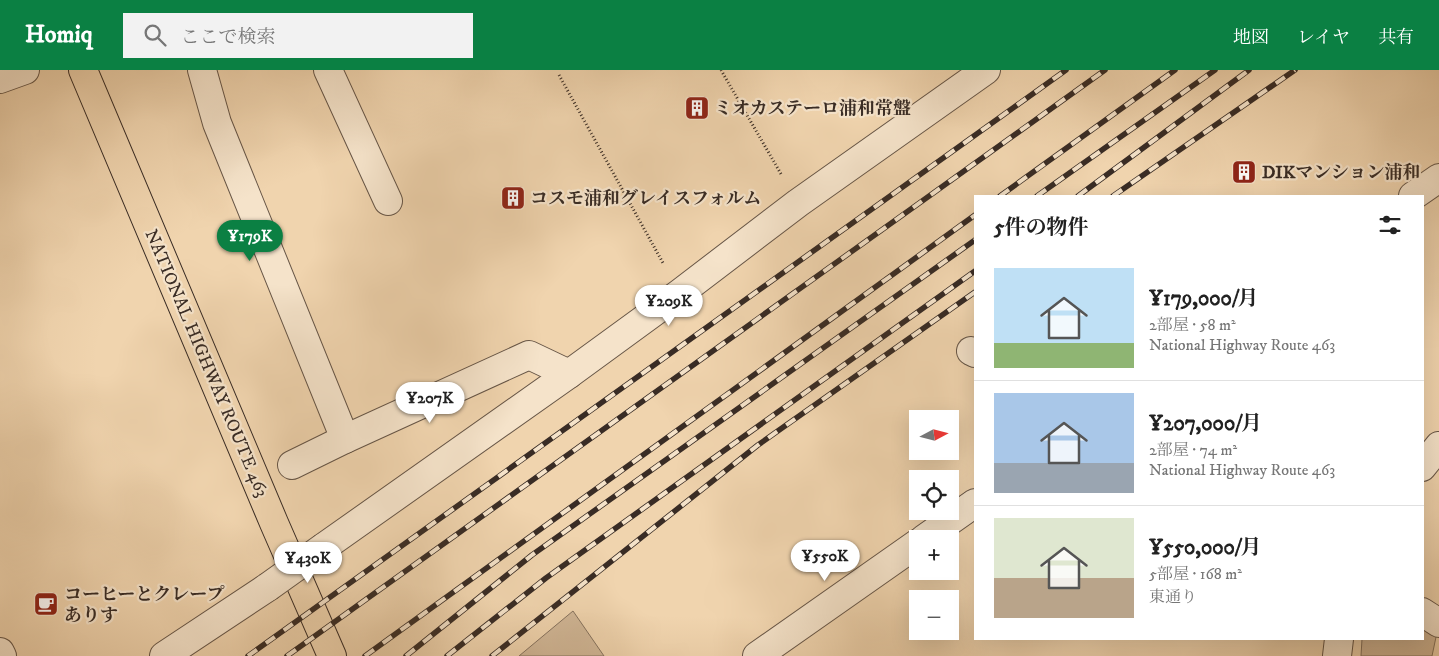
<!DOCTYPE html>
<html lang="ja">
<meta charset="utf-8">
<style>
:root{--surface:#fff;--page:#f2f2f2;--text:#222;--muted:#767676;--line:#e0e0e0;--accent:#0b8043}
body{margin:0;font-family:"IM FELL DW Pica","Noto Serif JP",serif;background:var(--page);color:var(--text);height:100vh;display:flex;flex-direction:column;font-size:19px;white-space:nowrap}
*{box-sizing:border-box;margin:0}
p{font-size:16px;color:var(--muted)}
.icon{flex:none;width:28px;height:28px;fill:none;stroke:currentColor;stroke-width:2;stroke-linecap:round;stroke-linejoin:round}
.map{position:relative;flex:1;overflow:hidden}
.sheet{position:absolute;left:974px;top:125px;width:450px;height:445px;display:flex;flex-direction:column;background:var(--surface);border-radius:0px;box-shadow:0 5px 20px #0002}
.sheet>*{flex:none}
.needle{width:32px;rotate:83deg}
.controls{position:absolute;left:909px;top:340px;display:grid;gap:10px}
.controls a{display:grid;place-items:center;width:50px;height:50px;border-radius:0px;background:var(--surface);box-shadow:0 5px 20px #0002;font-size:25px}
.price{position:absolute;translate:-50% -42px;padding:0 11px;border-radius:18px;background:#fff;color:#222;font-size:16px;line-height:32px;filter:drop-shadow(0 1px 2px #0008)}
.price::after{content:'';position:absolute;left:50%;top:30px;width:15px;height:11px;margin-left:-8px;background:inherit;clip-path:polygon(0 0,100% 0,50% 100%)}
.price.selected{background:var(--accent);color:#fff}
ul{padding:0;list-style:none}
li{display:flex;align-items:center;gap:15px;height:125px;padding:0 20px}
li+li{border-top:1px solid var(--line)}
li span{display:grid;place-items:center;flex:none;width:140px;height:100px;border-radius:0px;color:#555}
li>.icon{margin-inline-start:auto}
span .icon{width:60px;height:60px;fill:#fffc;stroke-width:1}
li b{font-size:21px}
h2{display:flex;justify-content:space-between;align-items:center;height:60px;padding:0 20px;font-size:21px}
header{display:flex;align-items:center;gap:30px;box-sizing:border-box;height:70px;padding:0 25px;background:var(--accent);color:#fff}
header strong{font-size:24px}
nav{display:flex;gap:28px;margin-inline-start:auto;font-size:18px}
.search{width:350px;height:45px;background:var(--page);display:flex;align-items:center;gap:12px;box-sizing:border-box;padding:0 18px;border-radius:0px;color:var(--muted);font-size:19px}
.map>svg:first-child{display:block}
.green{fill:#d1b797;stroke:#85725e}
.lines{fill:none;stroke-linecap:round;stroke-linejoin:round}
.minor-casing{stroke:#675647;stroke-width:30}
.highway-casing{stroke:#392c25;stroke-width:30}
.path{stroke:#392c25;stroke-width:3;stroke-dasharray:1 2.5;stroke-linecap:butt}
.minor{stroke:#f5e3ca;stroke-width:28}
.highway{stroke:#f0d4ae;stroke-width:28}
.rail-casing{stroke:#392c25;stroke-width:5.5}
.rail{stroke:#f5e3ca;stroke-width:4;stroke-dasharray:11;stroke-linecap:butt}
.minor-bridge-casing{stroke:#675647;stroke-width:30;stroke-linecap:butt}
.minor-bridge{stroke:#f5e3ca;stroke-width:28}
.labels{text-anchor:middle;stroke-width:4.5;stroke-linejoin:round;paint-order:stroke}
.poi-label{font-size:18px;font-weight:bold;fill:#392c25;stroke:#f5e3ca;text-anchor:start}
.street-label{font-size:18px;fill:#392c25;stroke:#f5e3ca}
</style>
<header>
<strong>Homiq</strong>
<div class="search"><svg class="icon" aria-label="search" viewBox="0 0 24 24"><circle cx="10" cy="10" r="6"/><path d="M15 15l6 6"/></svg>ここで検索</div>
<nav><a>地図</a><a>レイヤ</a><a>共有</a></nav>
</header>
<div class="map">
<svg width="1439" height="586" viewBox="0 0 1439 586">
<rect width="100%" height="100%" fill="#f0d4ae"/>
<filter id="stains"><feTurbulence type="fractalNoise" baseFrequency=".004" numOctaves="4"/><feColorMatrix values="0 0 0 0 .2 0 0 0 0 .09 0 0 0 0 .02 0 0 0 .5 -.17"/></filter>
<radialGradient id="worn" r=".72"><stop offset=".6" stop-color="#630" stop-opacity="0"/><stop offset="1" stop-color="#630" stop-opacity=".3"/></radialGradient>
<!-- green -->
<g class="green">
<path d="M 573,541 L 604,586 L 519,586 Z"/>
<path d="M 1423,559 L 1436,567 L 1432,586 L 1361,586 L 1362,569 L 1422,569 Z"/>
</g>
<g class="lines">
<defs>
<g id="minor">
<path d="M 202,0 L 217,53 L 345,369"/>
<path d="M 328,0 L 388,131"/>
<path d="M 0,9 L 25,0"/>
<path d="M 1413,126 L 1439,108"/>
<path d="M 971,281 L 975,283"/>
<path d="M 292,395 L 345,369 L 529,285 L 569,304"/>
<path d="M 1422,397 L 1439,376"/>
<path d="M 924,469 L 975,433"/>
<path d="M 324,477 L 569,304 L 680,223 L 798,133 L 986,0"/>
<path d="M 1422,542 L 1439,553"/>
<path d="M 0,582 L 2,586"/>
<path d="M 164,586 L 268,517"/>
<path d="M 757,586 L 918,473"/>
<path d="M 1337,586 L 1339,569"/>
</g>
<path id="highway" d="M 83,0 L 274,453 L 332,586"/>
</defs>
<!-- minor casing -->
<use href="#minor" class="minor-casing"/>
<!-- highway casing -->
<use href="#highway" class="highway-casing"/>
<!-- path -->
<g class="path">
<path d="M 721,0 L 781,104"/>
<path d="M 559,5 L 663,193"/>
</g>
<!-- minor -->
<use href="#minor" class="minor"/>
<!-- highway -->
<use href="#highway" class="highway"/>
<defs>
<g id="rail">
<path d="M 1000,126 L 1175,0"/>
<path d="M 1037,126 L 1215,0"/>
<path d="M 1078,126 L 1249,0"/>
<path d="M 1113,126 L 1295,0"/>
<path d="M 248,586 L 1066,0"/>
<path d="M 287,586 L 1105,0"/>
<path d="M 365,586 L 975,145"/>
<path d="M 406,586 L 532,485 L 975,170"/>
<path d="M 447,586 L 546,508 L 975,201"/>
<path d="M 492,586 L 758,375 L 975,222"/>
</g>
</defs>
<!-- rail casing -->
<use href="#rail" class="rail-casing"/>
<!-- rail -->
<use href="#rail" class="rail"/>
<defs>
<path id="minor-bridge" d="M 268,517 L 324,477"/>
</defs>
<!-- minor-bridge casing -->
<use href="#minor-bridge" class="minor-bridge-casing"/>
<!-- minor-bridge -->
<use href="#minor-bridge" class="minor-bridge"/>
</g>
<!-- icons -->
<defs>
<symbol id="building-square" viewBox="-11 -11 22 22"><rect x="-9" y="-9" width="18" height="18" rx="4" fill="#8f2418" stroke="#f5e3ca"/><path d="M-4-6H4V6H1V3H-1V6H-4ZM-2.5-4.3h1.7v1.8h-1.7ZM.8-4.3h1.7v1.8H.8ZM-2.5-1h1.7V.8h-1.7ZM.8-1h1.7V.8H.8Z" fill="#fff"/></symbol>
<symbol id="cafe-square" viewBox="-11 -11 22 22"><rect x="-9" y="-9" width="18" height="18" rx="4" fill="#8f2418" stroke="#f5e3ca"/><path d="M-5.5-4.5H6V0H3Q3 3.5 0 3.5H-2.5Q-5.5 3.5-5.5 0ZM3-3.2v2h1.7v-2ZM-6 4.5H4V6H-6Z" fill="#fff"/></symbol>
</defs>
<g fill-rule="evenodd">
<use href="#building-square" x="683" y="24" width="28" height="28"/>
<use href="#building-square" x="1230" y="88" width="28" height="28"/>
<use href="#building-square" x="499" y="114" width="28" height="28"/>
<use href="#cafe-square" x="32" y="520" width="28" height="28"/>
</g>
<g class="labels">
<!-- poi labels -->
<g class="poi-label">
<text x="714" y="44">ミオカステーロ浦和常盤</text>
<text x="1262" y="108">DIKマンション浦和</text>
<text x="530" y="134">コスモ浦和グレイスフォルム</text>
<text x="64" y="530">コーヒーとクレープ<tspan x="64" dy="21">ありす</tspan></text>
</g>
<!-- street labels -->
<g class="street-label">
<text transform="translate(207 293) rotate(67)" y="6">NATIONAL HIGHWAY ROUTE 463</text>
</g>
</g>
<rect width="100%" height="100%" filter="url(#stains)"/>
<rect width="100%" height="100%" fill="url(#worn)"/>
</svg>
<div class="controls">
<a><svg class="needle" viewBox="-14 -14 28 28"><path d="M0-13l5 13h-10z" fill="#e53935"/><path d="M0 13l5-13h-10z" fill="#767676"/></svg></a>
<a><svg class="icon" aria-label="locate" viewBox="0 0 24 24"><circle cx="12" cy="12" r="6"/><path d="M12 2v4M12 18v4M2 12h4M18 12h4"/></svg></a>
<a>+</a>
<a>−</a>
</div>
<b class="price selected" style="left:250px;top:192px">¥179K</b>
<b class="price" style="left:669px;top:257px">¥209K</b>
<b class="price" style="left:430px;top:354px">¥207K</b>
<b class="price" style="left:825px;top:512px">¥550K</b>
<b class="price" style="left:308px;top:514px">¥430K</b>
<section class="sheet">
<h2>5件の物件<svg class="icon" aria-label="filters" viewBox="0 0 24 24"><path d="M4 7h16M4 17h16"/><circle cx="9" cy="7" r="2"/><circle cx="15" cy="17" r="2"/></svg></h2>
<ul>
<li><span style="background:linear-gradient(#bfe0f5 75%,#8fb573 0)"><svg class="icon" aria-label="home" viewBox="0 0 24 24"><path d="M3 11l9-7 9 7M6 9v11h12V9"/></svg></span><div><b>¥179,000/月</b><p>2部屋 · 58 m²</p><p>National Highway Route 463</p></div></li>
<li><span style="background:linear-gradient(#a9c7e8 70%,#9aa5b1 0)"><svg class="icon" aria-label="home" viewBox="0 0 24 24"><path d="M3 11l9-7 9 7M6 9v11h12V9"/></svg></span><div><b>¥207,000/月</b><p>2部屋 · 74 m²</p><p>National Highway Route 463</p></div></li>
<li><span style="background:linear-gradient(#dfe7d0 60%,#b9a48a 0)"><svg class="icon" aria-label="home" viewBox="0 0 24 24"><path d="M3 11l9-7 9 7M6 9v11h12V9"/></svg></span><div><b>¥550,000/月</b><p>5部屋 · 168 m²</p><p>東通り</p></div></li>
</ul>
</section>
</div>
